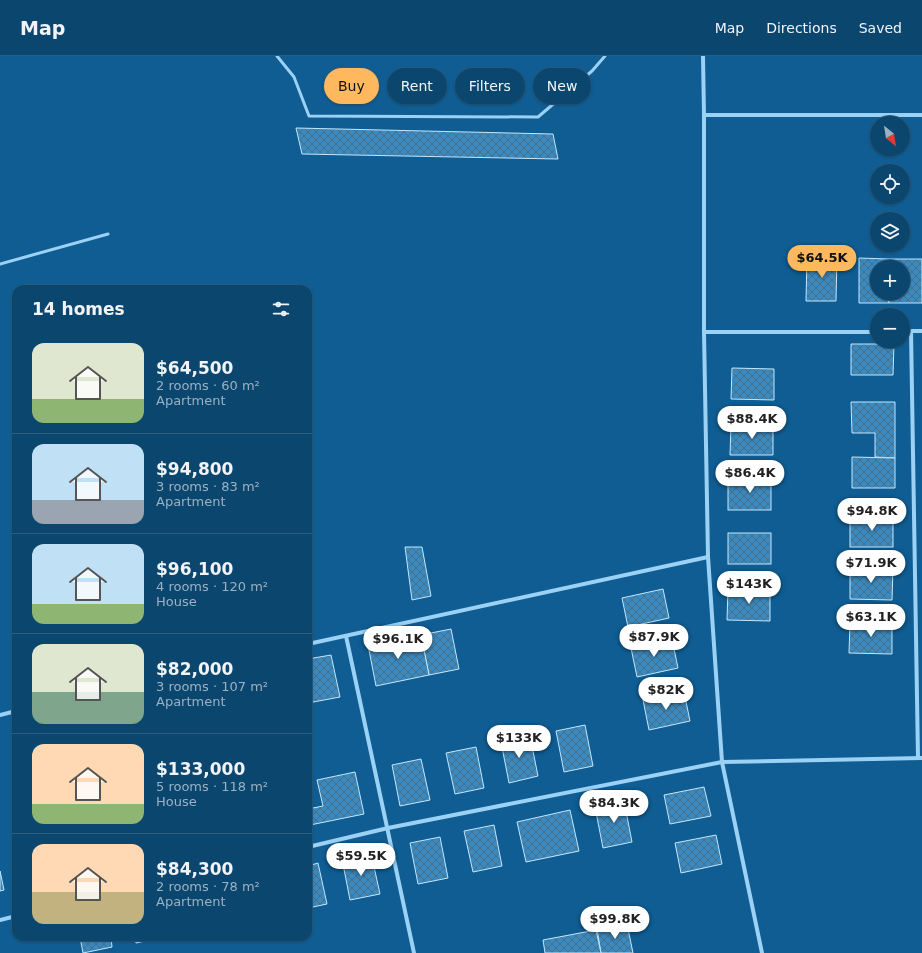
<!DOCTYPE html>
<meta charset="utf-8">
<style>
:root{--surface:#0b466e;--page:#195076;--text:#f1f3f6;--muted:#9ab1c2;--line:#2b5e81;--accent:#ffb85e}
body{margin:0;font-family:"DejaVu Sans",sans-serif;background:var(--page);color:var(--text);height:100vh;display:flex;flex-direction:column;font-size:15px;white-space:nowrap}
*{box-sizing:border-box;margin:0}
p{font-size:13px;color:var(--muted)}
.icon{flex:none;width:22px;height:22px;fill:none;stroke:currentColor;stroke-width:2;stroke-linecap:round;stroke-linejoin:round}
.map{position:relative;flex:1;overflow:hidden}
.side{position:absolute;left:12px;top:229px;width:300px;height:656px;display:flex;flex-direction:column;background:var(--surface);border-radius:12px;box-shadow:0 1px 3px #0004,0 0 0 1px var(--line)}
.side>*{flex:none}
.top-card{position:absolute;left:324px;top:12px;width:380px;height:36px;display:flex;gap:8px}
.needle{width:26px;rotate:150deg}
.fabs{position:absolute;left:870px;top:60px;display:grid;gap:8px}
.fabs a{display:grid;place-items:center;width:40px;height:40px;border-radius:50%;background:var(--surface);box-shadow:0 1px 3px #0004,0 0 0 1px var(--line);font-size:20px}
.price{position:absolute;translate:-50% -34px;padding:0 9px;border-radius:14px;background:#fff;color:#222;font-size:13px;line-height:26px;filter:drop-shadow(0 1px 2px #0008)}
.price::after{content:'';position:absolute;left:50%;top:24px;width:12px;height:9px;margin-left:-6px;background:inherit;clip-path:polygon(0 0,100% 0,50% 100%)}
.price.selected{background:var(--accent);color:#111}
ul{padding:0;list-style:none}
li{display:flex;align-items:center;gap:12px;height:100px;padding:0 20px}
li+li{border-top:1px solid var(--line)}
li span{display:grid;place-items:center;flex:none;width:112px;height:80px;border-radius:12px;color:#555}
li>.icon{margin-inline-start:auto}
span .icon{width:48px;height:48px;fill:#fffc;stroke-width:1}
li b{font-size:17px}
h2{display:flex;justify-content:space-between;align-items:center;height:48px;padding:0 20px;font-size:17px}
.chip{padding:0 14px;border-radius:18px;background:var(--surface);box-shadow:0 1px 3px #0004,0 0 0 1px var(--line);font-size:14px;line-height:36px}
.chip.selected{background:var(--accent);color:#111}
header{display:flex;align-items:center;gap:24px;box-sizing:border-box;height:56px;padding:0 20px;background:var(--surface);border-bottom:1px solid var(--line)}
header strong{font-size:19px}
nav{display:flex;gap:22px;margin-inline-start:auto;font-size:14px}
.map>svg:first-child{display:block}
.building{fill:url(#building-cross-hatch);stroke:#c3e7fe}
.lines{fill:none;stroke-linecap:round;stroke-linejoin:round}
.service{stroke:#9bd1f4;stroke-width:3}
.minor{stroke:#9bd1f4;stroke-width:4}
</style>
<header>
<strong>Map</strong>
<nav><a>Map</a><a>Directions</a><a>Saved</a></nav>
</header>
<div class="map">
<svg width="922" height="897" viewBox="0 0 922 897">
<defs>
<pattern id="building-cross-hatch" width="8" height="8" patternUnits="userSpaceOnUse"><rect width="8" height="8" fill="#3c89be"/><path d="M0 0l8 8M0 8l8-8" fill="none" stroke="#427190"/></pattern>
</defs>
<rect width="100%" height="100%" fill="#0f5d93"/>
<!-- building -->
<g class="building">
<path d="M 296,72 L 553,78 L 558,103 L 302,98 Z"/>
<path d="M 807,201 L 837,201 L 836,245 L 806,245 Z"/>
<path d="M 859,202 L 889,203 L 889,211 L 877,211 L 877,237 L 889,237 L 889,247 L 859,247 Z"/>
<path d="M 889,203 L 922,203 L 922,247 L 889,247 L 889,237 L 903,237 L 903,211 L 889,211 Z"/>
<path d="M 851,288 L 894,288 L 893,319 L 851,319 Z"/>
<path d="M 732,312 L 774,313 L 774,344 L 731,343 Z"/>
<path d="M 851,346 L 895,346 L 895,402 L 875,401 L 875,377 L 852,377 Z"/>
<path d="M 731,368 L 773,368 L 773,399 L 730,399 Z"/>
<path d="M 852,401 L 895,402 L 895,432 L 852,432 Z"/>
<rect x="728" y="423" width="43" height="31"/>
<rect x="850" y="460" width="43" height="31"/>
<rect x="728" y="477" width="43" height="31"/>
<path d="M 405,491 L 422,491 L 431,540 L 412,544 Z"/>
<path d="M 850,513 L 893,513 L 892,544 L 850,543 Z"/>
<path d="M 663,533 L 669,562 L 628,571 L 622,542 Z"/>
<path d="M 728,533 L 770,534 L 770,565 L 727,564 Z"/>
<path d="M 850,566 L 892,567 L 892,598 L 849,597 Z"/>
<path d="M 451,573 L 459,613 L 429,619 L 421,579 Z"/>
<path d="M 421,579 L 429,619 L 376,630 L 368,589 Z"/>
<path d="M 672,583 L 678,612 L 637,621 L 631,592 Z"/>
<path d="M 331,599 L 340,641 L 308,647 L 308,603 Z"/>
<path d="M 684,636 L 690,665 L 649,674 L 643,644 Z"/>
<path d="M 585,669 L 593,710 L 564,716 L 556,675 Z"/>
<path d="M 530,680 L 538,720 L 509,727 L 501,686 Z"/>
<path d="M 476,691 L 484,732 L 455,738 L 446,697 Z"/>
<path d="M 421,703 L 430,744 L 400,750 L 392,709 Z"/>
<path d="M 355,716 L 364,758 L 310,769 L 308,753 L 323,750 L 317,724 Z"/>
<path d="M 704,731 L 711,760 L 670,768 L 664,739 Z"/>
<path d="M 624,745 L 632,786 L 603,792 L 595,751 Z"/>
<path d="M 570,754 L 579,795 L 526,806 L 517,766 Z"/>
<path d="M 494,769 L 502,810 L 473,816 L 464,775 Z"/>
<path d="M 716,779 L 722,808 L 681,817 L 675,787 Z"/>
<path d="M 440,781 L 448,822 L 418,828 L 410,787 Z"/>
<path d="M 371,797 L 380,838 L 350,844 L 342,803 Z"/>
<path d="M 318,807 L 327,848 L 308,852 L 308,810 Z"/>
<path d="M 0,815 L 4,834 L 0,835 Z"/>
<path d="M 627,868 L 633,897 L 601,897 L 597,873 Z"/>
<path d="M 596,874 L 601,897 L 545,897 L 543,884 Z"/>
<path d="M 80,881 L 111,881 L 112,891 L 83,897 Z"/>
<path d="M 135,881 L 163,881 L 136,887 Z"/>
</g>
<g class="lines">
<!-- service -->
<g class="service">
<path d="M 277,0 L 294,21 L 309,60 L 538,61 L 592,15 L 605,0"/>
<path d="M 0,208 L 108,178"/>
</g>
<!-- minor -->
<g class="minor">
<path d="M 703,0 L 704,59"/>
<path d="M 903,275 L 922,275"/>
<path d="M 911,275 L 918,702"/>
<path d="M 704,276 L 877,276"/>
<path d="M 346,580 L 414,897"/>
<path d="M 308,588 L 708,501"/>
<path d="M 0,659 L 16,655"/>
<path d="M 308,791 L 388,772 L 722,706 L 922,702"/>
<path d="M 0,864 L 16,860"/>
<path d="M 762,897 L 722,706 L 708,501 L 704,276 L 704,59 L 922,59"/>
</g>
</g>
</svg>
<div class="fabs">
<a><svg class="needle" viewBox="-14 -14 28 28"><path d="M0-13l5 13h-10z" fill="#e53935"/><path d="M0 13l5-13h-10z" fill="#9ab1c2"/></svg></a>
<a><svg class="icon" aria-label="locate" viewBox="0 0 24 24"><circle cx="12" cy="12" r="6"/><path d="M12 2v4M12 18v4M2 12h4M18 12h4"/></svg></a>
<a><svg class="icon" aria-label="layers" viewBox="0 0 24 24"><path d="M12 4l9 5-9 5-9-5zM3 14l9 5 9-5"/></svg></a>
<a>+</a>
<a>−</a>
</div>
<b class="price selected" style="left:822px;top:223px">$64.5K</b>
<b class="price" style="left:752px;top:384px">$88.4K</b>
<b class="price" style="left:750px;top:438px">$86.4K</b>
<b class="price" style="left:872px;top:476px">$94.8K</b>
<b class="price" style="left:871px;top:528px">$71.9K</b>
<b class="price" style="left:749px;top:549px">$143K</b>
<b class="price" style="left:871px;top:582px">$63.1K</b>
<b class="price" style="left:654px;top:602px">$87.9K</b>
<b class="price" style="left:398px;top:604px">$96.1K</b>
<b class="price" style="left:666px;top:655px">$82K</b>
<b class="price" style="left:519px;top:703px">$133K</b>
<b class="price" style="left:614px;top:768px">$84.3K</b>
<b class="price" style="left:361px;top:821px">$59.5K</b>
<b class="price" style="left:615px;top:884px">$99.8K</b>
<div class="top-card">
<a class="chip selected">Buy</a>
<a class="chip">Rent</a>
<a class="chip">Filters</a>
<a class="chip">New</a>
</div>
<section class="side">
<h2>14 homes<svg class="icon" aria-label="filters" viewBox="0 0 24 24"><path d="M4 7h16M4 17h16"/><circle cx="9" cy="7" r="2"/><circle cx="15" cy="17" r="2"/></svg></h2>
<ul>
<li><span style="background:linear-gradient(#dfe7d0 70%,#8fb573 0)"><svg class="icon" aria-label="home" viewBox="0 0 24 24"><path d="M3 11l9-7 9 7M6 9v11h12V9"/></svg></span><div><b>$64,500</b><p>2 rooms · 60 m²</p><p>Apartment</p></div></li>
<li><span style="background:linear-gradient(#bfe0f5 70%,#9aa5b1 0)"><svg class="icon" aria-label="home" viewBox="0 0 24 24"><path d="M3 11l9-7 9 7M6 9v11h12V9"/></svg></span><div><b>$94,800</b><p>3 rooms · 83 m²</p><p>Apartment</p></div></li>
<li><span style="background:linear-gradient(#bfe0f5 75%,#8fb573 0)"><svg class="icon" aria-label="home" viewBox="0 0 24 24"><path d="M3 11l9-7 9 7M6 9v11h12V9"/></svg></span><div><b>$96,100</b><p>4 rooms · 120 m²</p><p>House</p></div></li>
<li><span style="background:linear-gradient(#dfe7d0 60%,#7fa58c 0)"><svg class="icon" aria-label="home" viewBox="0 0 24 24"><path d="M3 11l9-7 9 7M6 9v11h12V9"/></svg></span><div><b>$82,000</b><p>3 rooms · 107 m²</p><p>Apartment</p></div></li>
<li><span style="background:linear-gradient(#ffd9b3 75%,#8fb573 0)"><svg class="icon" aria-label="home" viewBox="0 0 24 24"><path d="M3 11l9-7 9 7M6 9v11h12V9"/></svg></span><div><b>$133,000</b><p>5 rooms · 118 m²</p><p>House</p></div></li>
<li><span style="background:linear-gradient(#ffd9b3 60%,#c2b280 0)"><svg class="icon" aria-label="home" viewBox="0 0 24 24"><path d="M3 11l9-7 9 7M6 9v11h12V9"/></svg></span><div><b>$84,300</b><p>2 rooms · 78 m²</p><p>Apartment</p></div></li>
</ul>
</section>
</div>
